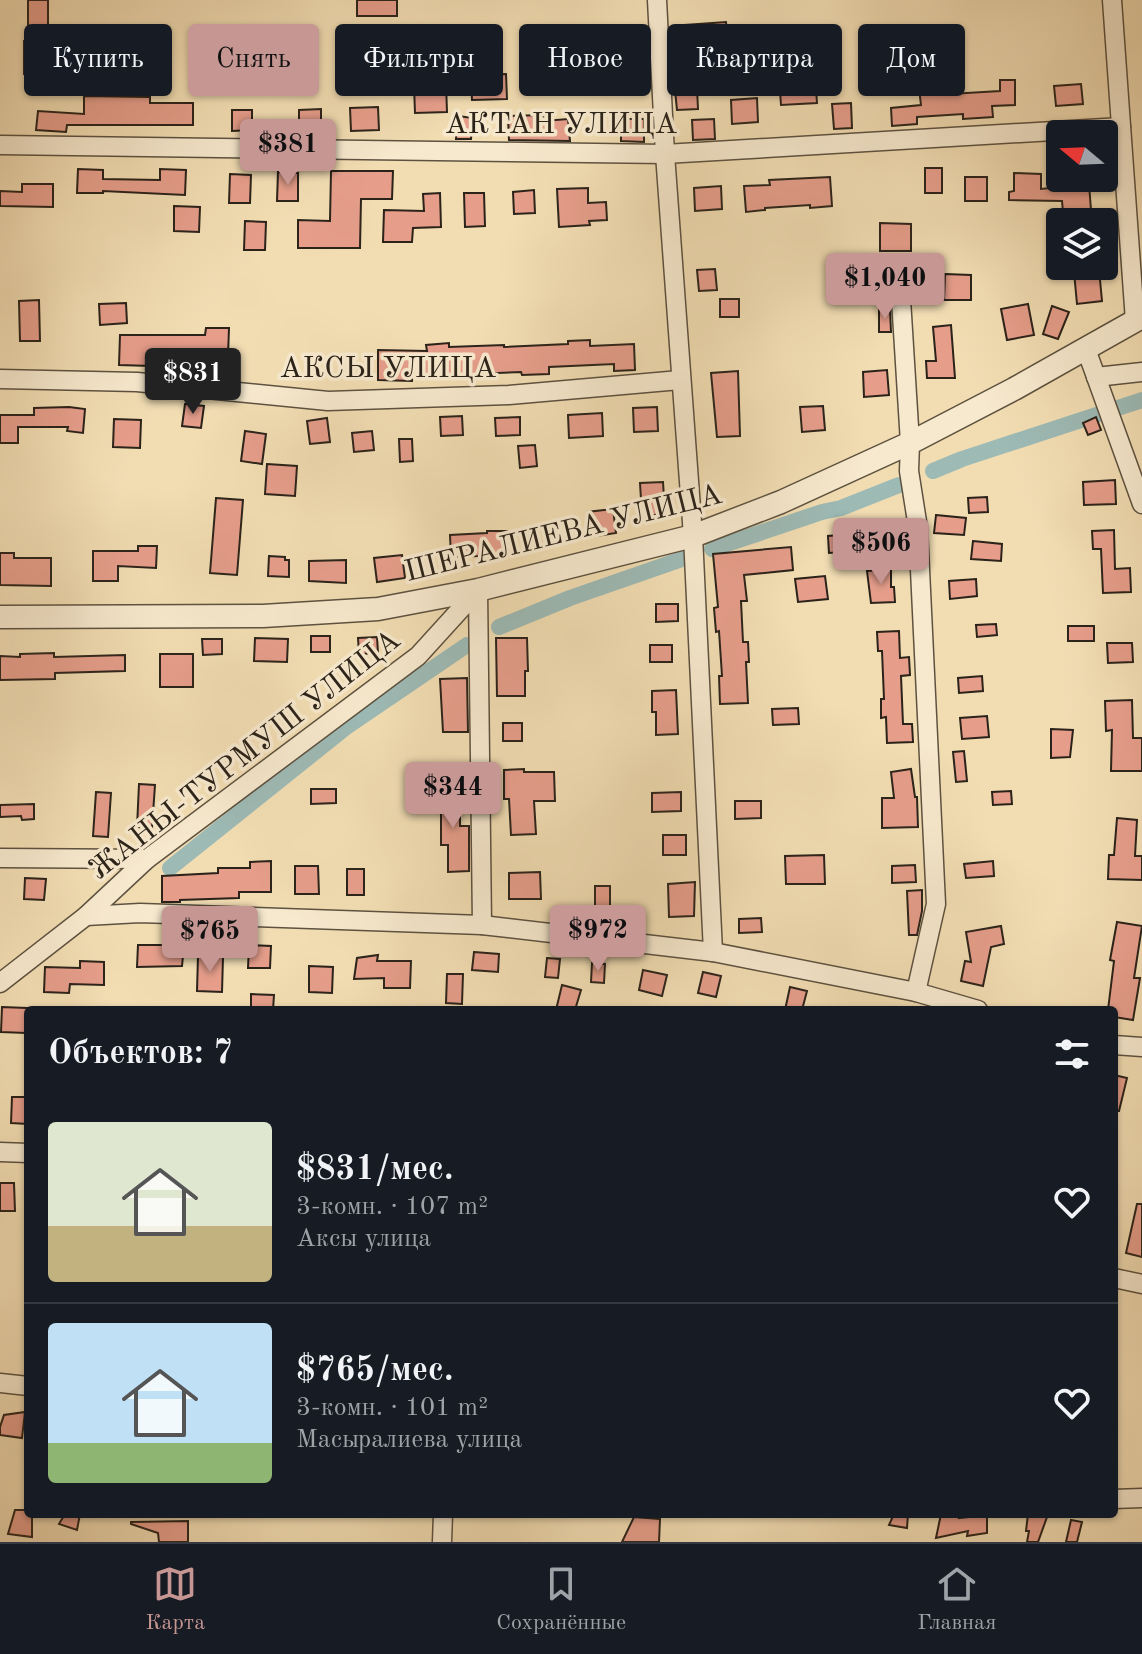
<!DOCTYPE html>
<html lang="ru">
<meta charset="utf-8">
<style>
:root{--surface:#171b24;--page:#242831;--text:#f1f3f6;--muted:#9ea1a6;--line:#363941;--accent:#c59692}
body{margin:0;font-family:"Old Standard TT",serif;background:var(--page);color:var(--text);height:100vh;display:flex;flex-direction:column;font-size:30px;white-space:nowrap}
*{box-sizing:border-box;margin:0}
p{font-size:26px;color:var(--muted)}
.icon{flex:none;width:44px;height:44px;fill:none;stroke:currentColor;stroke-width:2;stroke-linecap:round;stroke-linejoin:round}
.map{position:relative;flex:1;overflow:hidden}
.details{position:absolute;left:24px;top:1006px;width:1094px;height:512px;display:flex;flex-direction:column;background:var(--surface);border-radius:8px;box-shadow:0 2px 6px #0004}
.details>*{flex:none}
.banner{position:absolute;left:24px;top:24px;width:1094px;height:72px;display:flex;gap:16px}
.needle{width:52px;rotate:289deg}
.fabs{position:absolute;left:1046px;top:120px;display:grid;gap:16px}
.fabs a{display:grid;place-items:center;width:72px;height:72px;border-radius:8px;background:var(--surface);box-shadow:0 2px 6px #0004;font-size:40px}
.price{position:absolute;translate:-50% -68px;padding:0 18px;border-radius:8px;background:var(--accent);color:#111;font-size:26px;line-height:52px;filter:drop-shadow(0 2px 4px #0008)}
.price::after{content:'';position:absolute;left:50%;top:48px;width:24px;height:18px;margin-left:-12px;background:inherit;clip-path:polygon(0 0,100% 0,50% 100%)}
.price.current{background:#222;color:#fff}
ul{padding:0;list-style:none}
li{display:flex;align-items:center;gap:24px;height:200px;padding:0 24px}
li+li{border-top:2px solid var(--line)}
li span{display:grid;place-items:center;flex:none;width:224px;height:160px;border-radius:8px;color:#555}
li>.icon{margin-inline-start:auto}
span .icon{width:96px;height:96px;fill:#fffc;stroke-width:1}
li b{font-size:34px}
h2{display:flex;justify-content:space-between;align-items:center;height:96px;padding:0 24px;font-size:34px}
.tag{padding:0 28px;border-radius:8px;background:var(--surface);box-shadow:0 2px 6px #0004;font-size:28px;line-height:72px}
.tag.current{background:var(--accent);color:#111}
.tabs{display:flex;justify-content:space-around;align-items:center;height:112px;border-top:2px solid var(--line);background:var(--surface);font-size:22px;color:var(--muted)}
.tabs a{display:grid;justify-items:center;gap:4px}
.tabs .current{color:var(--accent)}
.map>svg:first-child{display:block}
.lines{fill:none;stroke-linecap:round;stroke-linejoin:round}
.canal{stroke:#9dbab5;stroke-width:16}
.building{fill:#e69e8b;stroke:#2b231a;stroke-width:2}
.minor-casing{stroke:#5d5240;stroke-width:21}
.tertiary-casing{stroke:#5d5240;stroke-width:25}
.minor{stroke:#f7e9ce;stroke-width:18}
.tertiary{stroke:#f7e9ce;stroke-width:22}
.labels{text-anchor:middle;stroke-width:7;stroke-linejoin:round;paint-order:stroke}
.street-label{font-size:30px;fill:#2b231a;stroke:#f7e9ce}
</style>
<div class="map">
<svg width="1142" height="1542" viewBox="0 0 1142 1542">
<rect width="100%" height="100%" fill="#f2ddb3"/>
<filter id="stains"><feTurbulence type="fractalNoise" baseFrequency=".0025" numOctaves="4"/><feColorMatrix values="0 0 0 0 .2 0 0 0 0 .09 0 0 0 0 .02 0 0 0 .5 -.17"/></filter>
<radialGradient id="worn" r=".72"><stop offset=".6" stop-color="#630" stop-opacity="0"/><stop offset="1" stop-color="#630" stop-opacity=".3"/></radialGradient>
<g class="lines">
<!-- canal -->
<g class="canal">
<path d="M 933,471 L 962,459 L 1142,400"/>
<path d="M 712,549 L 822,512 L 841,508 L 899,485"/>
<path d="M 499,627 L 570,598 L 685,558"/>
<path d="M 170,868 L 345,728 L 467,645"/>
</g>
</g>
<!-- building -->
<g class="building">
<path d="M 28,0 L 48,0 L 48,41 L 68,41 L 68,58 L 43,59 L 43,74 L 24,74 L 24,41 L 28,41 Z"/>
<rect x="357" y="0" width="40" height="16"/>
<path d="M 726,22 L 728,47 L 687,50 L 685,25 Z"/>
<path d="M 506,74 L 507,99 L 472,100 L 471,75 Z"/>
<path d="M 815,75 L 817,103 L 781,105 L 779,77 Z"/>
<path d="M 1000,80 L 1015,80 L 1015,105 L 992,106 L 993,117 L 963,119 L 963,114 L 917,117 L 917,124 L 892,126 L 891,108 L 921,105 L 919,88 L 950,86 L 950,94 L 1000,91 Z"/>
<path d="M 446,84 L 447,112 L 415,113 L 414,85 Z"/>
<path d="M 1081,84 L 1083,104 L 1056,106 L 1054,86 Z"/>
<path d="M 697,88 L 698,109 L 677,110 L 675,90 Z"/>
<path d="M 84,96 L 150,97 L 150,103 L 193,103 L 193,125 L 67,125 L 66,132 L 36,130 L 38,111 L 84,114 Z"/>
<path d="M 757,98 L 758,122 L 732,124 L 731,100 Z"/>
<path d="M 851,103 L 852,128 L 834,129 L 832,104 Z"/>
<path d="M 378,107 L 379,130 L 351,131 L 350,108 Z"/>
<path d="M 321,109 L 321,129 L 299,130 L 299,110 Z"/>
<path d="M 232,110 L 252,110 L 252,130 L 232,131 Z"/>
<path d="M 543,115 L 544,121 L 568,119 L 570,141 L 509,140 L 508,116 Z"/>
<path d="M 458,116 L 473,118 L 471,139 L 456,139 Z"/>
<path d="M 621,119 L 644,119 L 644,142 L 621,141 Z"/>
<path d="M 714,119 L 715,139 L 693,140 L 692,120 Z"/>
<rect x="925" y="168" width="17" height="25"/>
<path d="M 78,169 L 103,170 L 103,179 L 160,180 L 160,169 L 186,170 L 185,195 L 103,191 L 103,193 L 77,193 Z"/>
<path d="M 331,171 L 393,171 L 392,199 L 361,199 L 360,248 L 298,248 L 298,220 L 330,221 Z"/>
<path d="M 278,172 L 298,173 L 298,201 L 277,201 Z"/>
<path d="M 1014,173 L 1041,174 L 1041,189 L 1089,184 L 1091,210 L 1063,212 L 1062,201 L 1009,200 L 1009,192 L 1014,191 Z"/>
<path d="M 230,174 L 251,175 L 250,203 L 229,203 Z"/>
<path d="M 830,177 L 832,206 L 810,208 L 810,205 L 765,208 L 765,210 L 746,212 L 744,186 L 770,185 L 769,180 Z"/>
<rect x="965" y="177" width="22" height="24"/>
<path d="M 22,184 L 53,184 L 53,207 L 0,206 L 0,191 L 22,192 Z"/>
<path d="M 721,186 L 722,209 L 695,211 L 694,188 Z"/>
<path d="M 588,188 L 588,203 L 606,202 L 607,220 L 589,221 L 590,225 L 559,227 L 557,189 Z"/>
<path d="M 534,190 L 535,213 L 514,214 L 513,192 Z"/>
<path d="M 440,193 L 441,227 L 413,228 L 412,242 L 383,242 L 384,210 L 424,211 L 423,194 Z"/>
<path d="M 464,193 L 484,193 L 485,226 L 465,227 Z"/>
<path d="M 174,206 L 200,207 L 199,232 L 174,231 Z"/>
<path d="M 245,221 L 266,222 L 265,250 L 244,250 Z"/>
<path d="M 880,223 L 911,224 L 911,251 L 880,251 Z"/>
<path d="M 870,263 L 883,263 L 884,280 L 871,281 Z"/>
<path d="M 715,269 L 717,290 L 699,291 L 697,270 Z"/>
<path d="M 1099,269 L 1102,301 L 1077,304 L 1074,272 Z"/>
<path d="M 945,274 L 971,275 L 971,300 L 944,300 Z"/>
<rect x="720" y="299" width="19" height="18"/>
<path d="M 39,300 L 40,341 L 20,341 L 19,301 Z"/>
<path d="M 126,303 L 127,323 L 100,325 L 99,304 Z"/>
<path d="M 1028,304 L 1034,335 L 1007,340 L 1001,309 Z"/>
<path d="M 1052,306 L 1069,312 L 1058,339 L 1043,334 Z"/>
<path d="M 879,310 L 890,310 L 891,332 L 879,332 Z"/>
<path d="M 951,325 L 955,378 L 927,378 L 926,361 L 936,361 L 933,327 Z"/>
<path d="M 206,328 L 229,328 L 228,356 L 192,355 L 192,362 L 151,361 L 151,366 L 119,365 L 120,335 L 205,335 Z"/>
<path d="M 590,340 L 590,346 L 634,344 L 635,370 L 614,371 L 614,364 L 549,367 L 549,374 L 522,375 L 521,372 L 473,374 L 412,377 L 412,381 L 378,380 L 378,350 L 427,351 L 426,345 L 449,343 L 449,347 L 504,345 L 504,347 L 568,344 L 568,341 Z"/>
<path d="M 887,370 L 889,395 L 864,397 L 863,372 Z"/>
<path d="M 738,371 L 740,436 L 717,437 L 711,373 Z"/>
<path d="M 185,404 L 204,406 L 201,428 L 182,426 Z"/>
<path d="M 823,406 L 825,430 L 802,432 L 800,407 Z"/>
<path d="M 69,407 L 85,409 L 83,433 L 67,431 L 68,427 L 18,427 L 18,443 L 0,443 L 0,415 L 34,415 L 34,408 Z"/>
<path d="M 657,407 L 658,431 L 634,432 L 633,408 Z"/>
<path d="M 602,413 L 603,436 L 569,438 L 568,415 Z"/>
<path d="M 462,416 L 463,435 L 441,436 L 440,417 Z"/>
<path d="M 520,417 L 520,435 L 496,436 L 495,418 Z"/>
<path d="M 1096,417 L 1101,430 L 1088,435 L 1083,423 Z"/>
<path d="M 327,418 L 330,442 L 310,444 L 307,421 Z"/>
<path d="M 114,419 L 141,420 L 140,448 L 113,447 Z"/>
<path d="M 245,431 L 266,434 L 262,464 L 241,461 Z"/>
<path d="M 372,431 L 374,450 L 354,452 L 352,433 Z"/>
<path d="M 399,439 L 412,439 L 413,461 L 400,462 Z"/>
<path d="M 535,445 L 537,466 L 520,468 L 518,446 Z"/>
<path d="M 267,464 L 297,466 L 295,496 L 265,494 Z"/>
<path d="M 1115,480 L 1116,504 L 1084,505 L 1083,482 Z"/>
<path d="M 663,482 L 665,514 L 642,516 L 640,483 Z"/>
<path d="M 987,497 L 988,512 L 969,513 L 968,498 Z"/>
<path d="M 216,498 L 243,500 L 237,575 L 210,573 Z"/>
<path d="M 613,509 L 616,533 L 590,537 L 587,512 Z"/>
<path d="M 936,515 L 966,518 L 964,535 L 934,533 Z"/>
<path d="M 1114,530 L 1115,569 L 1130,568 L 1131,592 L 1103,593 L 1101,549 L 1093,549 L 1092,531 Z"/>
<path d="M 487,531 L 507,531 L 507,554 L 479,554 L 479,556 L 451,557 L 450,535 L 487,533 Z"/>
<path d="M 852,534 L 853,551 L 829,553 L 828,536 Z"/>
<path d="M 973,541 L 1002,544 L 1001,561 L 971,559 Z"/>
<path d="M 138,546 L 157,546 L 156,568 L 118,566 L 118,581 L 93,581 L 93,551 L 138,551 Z"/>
<path d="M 791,547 L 793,570 L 744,575 L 747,601 L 741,601 L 743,642 L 748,642 L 749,662 L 746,662 L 748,703 L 720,704 L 719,676 L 722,676 L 719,631 L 716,632 L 714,608 L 718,607 L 713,554 Z"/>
<path d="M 0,553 L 14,553 L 14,558 L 51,558 L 51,586 L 0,585 Z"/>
<path d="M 402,555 L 405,578 L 377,582 L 374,558 Z"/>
<path d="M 269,556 L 285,557 L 285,560 L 289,560 L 289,577 L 268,576 Z"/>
<path d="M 346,560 L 346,583 L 309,581 L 309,561 Z"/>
<path d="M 891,569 L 891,587 L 894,587 L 895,602 L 871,603 L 867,571 Z"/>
<path d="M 825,576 L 828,599 L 798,602 L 795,579 Z"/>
<path d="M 976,579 L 977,596 L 950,599 L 949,581 Z"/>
<path d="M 656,604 L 678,604 L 678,621 L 656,622 Z"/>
<path d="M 996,624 L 997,635 L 977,637 L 976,625 Z"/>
<rect x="1068" y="626" width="26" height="15"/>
<path d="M 899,631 L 900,658 L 909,657 L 910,675 L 901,676 L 903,724 L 912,724 L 913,742 L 887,743 L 886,717 L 881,718 L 881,699 L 884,699 L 882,651 L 878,651 L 877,632 Z"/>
<rect x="311" y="636" width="19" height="16"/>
<path d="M 377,637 L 378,653 L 359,654 L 358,638 Z"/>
<path d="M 255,638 L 288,639 L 287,662 L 254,661 Z"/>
<path d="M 496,638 L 527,638 L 528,671 L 525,671 L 525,696 L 497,696 Z"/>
<path d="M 202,639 L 222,639 L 222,654 L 203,655 Z"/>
<path d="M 1107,643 L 1132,643 L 1133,662 L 1108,663 Z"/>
<rect x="650" y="645" width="22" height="17"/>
<path d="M 54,653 L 54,657 L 125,655 L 125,671 L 55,673 L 55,679 L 0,680 L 0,656 L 20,657 L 20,654 Z"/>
<rect x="160" y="654" width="33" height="33"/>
<path d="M 982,676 L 983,691 L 959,693 L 958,678 Z"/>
<path d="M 467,678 L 468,732 L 443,732 L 440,679 Z"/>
<path d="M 676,690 L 678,734 L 656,735 L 656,712 L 652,712 L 652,691 Z"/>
<path d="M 1132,700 L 1133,738 L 1142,738 L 1142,771 L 1111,771 L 1112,730 L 1106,731 L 1105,701 Z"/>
<path d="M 798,708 L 799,724 L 773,725 L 772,709 Z"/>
<path d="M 987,716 L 989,737 L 962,739 L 960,718 Z"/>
<rect x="503" y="723" width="19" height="18"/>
<path d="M 1051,729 L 1073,730 L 1070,757 L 1051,758 Z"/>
<path d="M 964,751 L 967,781 L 956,782 L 953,752 Z"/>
<path d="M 524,769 L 524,772 L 554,772 L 555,801 L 534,801 L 536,834 L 511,835 L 509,799 L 504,799 L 504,770 Z"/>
<path d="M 911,769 L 915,797 L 917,797 L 918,827 L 882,828 L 882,798 L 894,798 L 891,772 Z"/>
<path d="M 139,784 L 155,785 L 152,828 L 137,827 Z"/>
<path d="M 311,789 L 336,789 L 336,803 L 311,804 Z"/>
<path d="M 436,789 L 460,789 L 460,826 L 469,826 L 469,871 L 448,872 L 448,845 L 441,845 L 441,809 L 436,809 Z"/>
<path d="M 1011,791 L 1012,804 L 993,805 L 992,792 Z"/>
<path d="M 96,792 L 111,793 L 108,837 L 93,836 Z"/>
<path d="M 681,792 L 681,811 L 652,812 L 652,793 Z"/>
<path d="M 735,801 L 761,801 L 761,818 L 735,819 Z"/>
<path d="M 34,804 L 34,819 L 22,820 L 21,816 L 0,817 L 0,805 Z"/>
<path d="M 1117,818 L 1137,820 L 1135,856 L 1142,856 L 1142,880 L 1108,879 L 1109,855 L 1114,855 Z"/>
<rect x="663" y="835" width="23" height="20"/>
<path d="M 824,855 L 825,884 L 786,884 L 785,856 Z"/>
<path d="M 271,861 L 271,892 L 239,892 L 239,898 L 180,900 L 180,902 L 162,902 L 162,876 L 218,873 L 218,868 L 250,868 L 250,862 Z"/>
<path d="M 993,861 L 994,876 L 966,878 L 964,864 Z"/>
<path d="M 915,865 L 916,882 L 892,883 L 892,866 Z"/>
<path d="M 295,866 L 318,866 L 319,894 L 295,894 Z"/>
<rect x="347" y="869" width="17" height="26"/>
<path d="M 540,872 L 541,899 L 509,899 L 509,873 Z"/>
<path d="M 25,878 L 46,879 L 44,900 L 24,899 Z"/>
<path d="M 695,882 L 694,916 L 669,917 L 668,884 Z"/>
<rect x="595" y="886" width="15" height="23"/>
<path d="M 922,890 L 922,911 L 917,935 L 909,935 L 907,891 Z"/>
<path d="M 761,918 L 762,932 L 739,933 L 739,919 Z"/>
<path d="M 1117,922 L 1142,926 L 1134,978 L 1140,978 L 1133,1020 L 1114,1017 L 1114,1010 L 1108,1010 L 1114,961 L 1110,960 Z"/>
<path d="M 1001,926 L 1004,944 L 991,947 L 983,986 L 961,981 L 965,961 L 971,962 L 966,932 Z"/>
<path d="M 138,945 L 184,945 L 182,966 L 137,967 Z"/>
<path d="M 249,945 L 271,946 L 270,968 L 248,968 Z"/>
<path d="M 474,952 L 499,954 L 498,972 L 472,970 Z"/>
<path d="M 378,955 L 377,961 L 411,961 L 410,988 L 384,988 L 384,978 L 354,979 L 357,958 Z"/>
<path d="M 198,956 L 223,957 L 222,992 L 197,991 Z"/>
<path d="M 547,958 L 560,959 L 558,978 L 545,977 Z"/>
<path d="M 80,961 L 104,962 L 104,985 L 70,984 L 69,993 L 44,992 L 45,967 L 80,968 Z"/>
<path d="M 592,963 L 605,964 L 604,983 L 591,982 Z"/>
<path d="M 309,966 L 333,967 L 332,993 L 309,992 Z"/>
<path d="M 643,970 L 667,975 L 662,996 L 639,990 Z"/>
<path d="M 703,972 L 721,976 L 716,997 L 698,993 Z"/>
<path d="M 447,974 L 463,974 L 462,1004 L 446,1003 Z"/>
<path d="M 562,985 L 581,990 L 575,1010 L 556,1010 Z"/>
<path d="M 790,987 L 807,991 L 802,1010 L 785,1010 Z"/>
<path d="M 251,994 L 274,995 L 273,1010 L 251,1010 Z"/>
<path d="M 2,1007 L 27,1008 L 26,1033 L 1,1032 Z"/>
<path d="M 1114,1075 L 1127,1078 L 1119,1111 L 1114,1111 Z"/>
<path d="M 12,1097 L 28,1097 L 28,1124 L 11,1123 Z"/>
<path d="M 0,1183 L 14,1183 L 15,1211 L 0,1211 Z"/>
<path d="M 1137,1204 L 1142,1204 L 1142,1257 L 1126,1253 Z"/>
<path d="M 25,1412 L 22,1438 L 0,1435 L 0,1427 L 4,1415 Z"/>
<path d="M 15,1510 L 28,1510 L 28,1514 L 32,1514 L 32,1537 L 8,1534 Z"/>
<path d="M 65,1514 L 80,1514 L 77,1530 L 59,1524 Z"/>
<path d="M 894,1514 L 908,1514 L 907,1528 L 889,1525 Z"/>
<path d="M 941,1514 L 960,1514 L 959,1518 L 987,1515 L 987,1533 L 967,1536 L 968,1531 L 936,1538 Z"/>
<path d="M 1028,1514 L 1047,1517 L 1038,1542 L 1027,1542 L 1029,1531 L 1026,1531 Z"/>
<path d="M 634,1517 L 660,1519 L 659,1542 L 622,1542 Z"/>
<path d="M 1071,1520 L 1082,1522 L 1077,1542 L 1066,1542 Z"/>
<path d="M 188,1521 L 188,1542 L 159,1542 L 158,1533 L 131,1524 L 131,1522 Z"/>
</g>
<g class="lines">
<defs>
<g id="minor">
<path d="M 657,0 L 665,154 L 693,536 L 713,952"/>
<path d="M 1112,0 L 1135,321"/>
<path d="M 0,145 L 665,154 L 1121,127"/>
<path d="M 901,299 L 910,443 L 909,471 L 918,528 L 936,904 L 916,992"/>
<path d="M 1086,349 L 1142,504"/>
<path d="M 1096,377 L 1142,372"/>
<path d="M 0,379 L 137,382 L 328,401 L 509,395 L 680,380"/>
<path d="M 478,590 L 482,925"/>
<path d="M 0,858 L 147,859"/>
<path d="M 86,916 L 140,913 L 482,925 L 713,952 L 916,992 L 978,1010"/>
<path d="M 0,983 L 86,916 L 147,859 L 418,656 L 478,590"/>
<path d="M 1114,1045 L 1142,1047"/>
<path d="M 0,1152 L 28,1153"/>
<path d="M 1114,1278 L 1142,1284"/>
<path d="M 0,1383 L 28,1386"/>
<path d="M 1114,1499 L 1142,1498"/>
<path d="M 442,1542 L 443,1514"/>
</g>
<path id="tertiary" d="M 0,617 L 263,616 L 378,609 L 478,590 L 693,536 L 781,502 L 910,443 L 1014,389 L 1142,317"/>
</defs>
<!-- minor casing -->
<use href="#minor" class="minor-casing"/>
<!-- tertiary casing -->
<use href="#tertiary" class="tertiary-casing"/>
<!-- minor -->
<use href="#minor" class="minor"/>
<!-- tertiary -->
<use href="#tertiary" class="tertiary"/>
</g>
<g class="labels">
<!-- street labels -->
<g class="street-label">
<text x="561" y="133">АКТАН УЛИЦА</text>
<text x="388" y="377">АКСЫ УЛИЦА</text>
<text transform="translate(563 532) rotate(-14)" y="10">ШЕРАЛИЕВА УЛИЦА</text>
<text transform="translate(244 754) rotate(-38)" y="10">ЖАНЫ-ТУРМУШ УЛИЦА</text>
</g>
</g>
<rect width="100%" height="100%" filter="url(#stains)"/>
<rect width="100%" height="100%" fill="url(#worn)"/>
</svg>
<div class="fabs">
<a><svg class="needle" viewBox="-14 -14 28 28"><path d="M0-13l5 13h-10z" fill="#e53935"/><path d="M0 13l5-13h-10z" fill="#9ea1a6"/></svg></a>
<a><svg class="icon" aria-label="layers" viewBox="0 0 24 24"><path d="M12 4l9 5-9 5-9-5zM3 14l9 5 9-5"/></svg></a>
</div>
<b class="price" style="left:288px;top:187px">$381</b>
<b class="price" style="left:885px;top:321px">$1,040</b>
<b class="price current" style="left:193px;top:416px">$831</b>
<b class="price" style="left:881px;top:586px">$506</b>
<b class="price" style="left:453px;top:830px">$344</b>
<b class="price" style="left:598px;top:973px">$972</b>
<b class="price" style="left:210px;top:974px">$765</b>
<div class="banner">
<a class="tag">Купить</a>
<a class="tag current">Снять</a>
<a class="tag">Фильтры</a>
<a class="tag">Новое</a>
<a class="tag">Квартира</a>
<a class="tag">Дом</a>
</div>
<section class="details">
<h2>Объектов: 7<svg class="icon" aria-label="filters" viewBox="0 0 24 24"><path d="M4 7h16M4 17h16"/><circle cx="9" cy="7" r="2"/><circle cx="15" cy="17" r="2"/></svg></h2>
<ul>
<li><span style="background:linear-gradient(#dfe7d0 65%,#c2b280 0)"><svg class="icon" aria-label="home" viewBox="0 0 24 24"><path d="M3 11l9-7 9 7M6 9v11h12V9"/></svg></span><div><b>$831/мес.</b><p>3-комн. · 107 m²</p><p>Аксы улица</p></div><svg class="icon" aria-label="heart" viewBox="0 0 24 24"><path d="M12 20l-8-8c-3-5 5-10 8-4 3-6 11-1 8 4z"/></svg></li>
<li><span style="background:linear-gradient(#bfe0f5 75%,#8fb573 0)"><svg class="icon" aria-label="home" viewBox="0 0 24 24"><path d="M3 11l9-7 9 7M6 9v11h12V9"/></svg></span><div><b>$765/мес.</b><p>3-комн. · 101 m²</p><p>Масыралиева улица</p></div><svg class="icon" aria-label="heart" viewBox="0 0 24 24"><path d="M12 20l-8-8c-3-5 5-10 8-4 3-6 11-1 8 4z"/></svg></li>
</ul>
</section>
</div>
<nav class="tabs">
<a class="current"><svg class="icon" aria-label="map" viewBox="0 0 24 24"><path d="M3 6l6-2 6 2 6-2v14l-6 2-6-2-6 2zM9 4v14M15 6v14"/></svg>Карта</a>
<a><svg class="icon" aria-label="saved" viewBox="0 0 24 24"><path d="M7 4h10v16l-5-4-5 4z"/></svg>Сохранённые</a>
<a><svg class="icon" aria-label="home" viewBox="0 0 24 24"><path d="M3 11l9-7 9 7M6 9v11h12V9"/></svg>Главная</a>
</nav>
